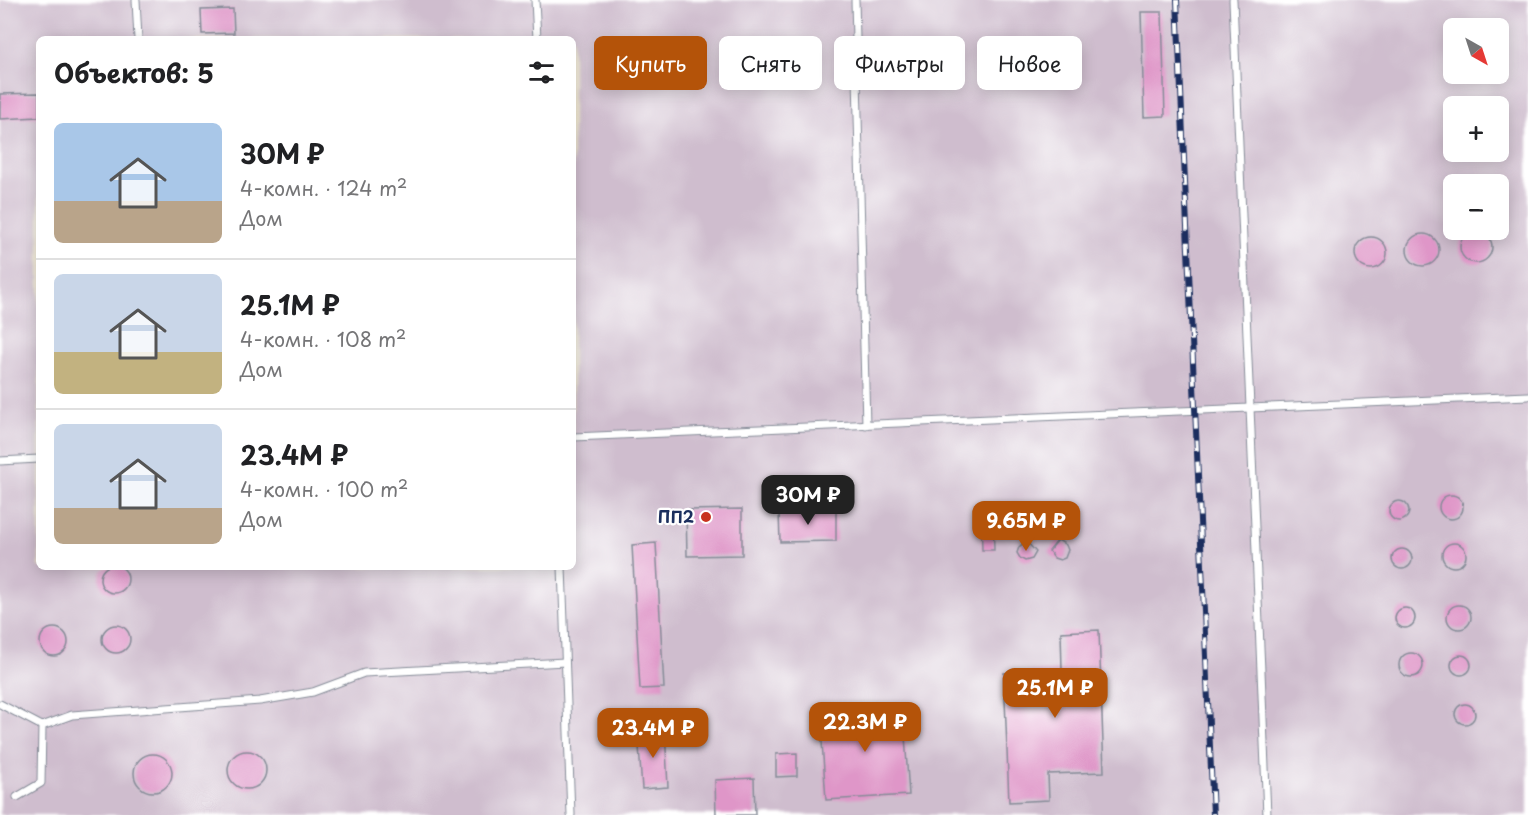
<!DOCTYPE html>
<html lang="ru">
<meta charset="utf-8">
<style>
:root{--surface:#fff;--page:#f6f6f6;--text:#202124;--muted:#757577;--line:#e0e0e0;--accent:#b45309}
body{margin:0;font-family:"Playpen Sans",sans-serif;background:var(--page);color:var(--text);height:100vh;display:flex;flex-direction:column;font-size:22px;white-space:nowrap}
*{box-sizing:border-box;margin:0}
p{font-size:20px;color:var(--muted)}
.icon{flex:none;width:33px;height:33px;fill:none;stroke:currentColor;stroke-width:2;stroke-linecap:round;stroke-linejoin:round}
.map{position:relative;flex:1;overflow:hidden}
.details{position:absolute;left:36px;top:36px;width:540px;height:534px;display:flex;flex-direction:column;background:var(--surface);border-radius:9px;box-shadow:0 3px 15px #0003}
.details>*{flex:none}
.hud{position:absolute;left:594px;top:36px;width:570px;height:54px;display:flex;gap:12px}
.needle{width:39px;rotate:141deg}
.tools{position:absolute;left:1443px;top:18px;display:grid;gap:12px}
.tools a{display:grid;place-items:center;width:66px;height:66px;border-radius:9px;background:var(--surface);box-shadow:0 3px 15px #0003;font-size:30px}
.price{position:absolute;translate:-50% -51px;padding:0 14px;border-radius:12px;background:var(--accent);color:#fff;font-size:20px;line-height:39px;filter:drop-shadow(0 2px 3px #0008)}
.price::after{content:'';position:absolute;left:50%;top:36px;width:18px;height:14px;margin-left:-9px;background:inherit;clip-path:polygon(0 0,100% 0,50% 100%)}
.price.active{background:#222;color:#fff}
ul{padding:0;list-style:none}
li{display:flex;align-items:center;gap:18px;height:150px;padding:0 18px}
li+li{border-top:2px solid var(--line)}
li span{display:grid;place-items:center;flex:none;width:168px;height:120px;border-radius:9px;color:#555}
li>.icon{margin-inline-start:auto}
span .icon{width:72px;height:72px;fill:#fffc;stroke-width:1}
li b{font-size:26px}
h2{display:flex;justify-content:space-between;align-items:center;height:72px;padding:0 18px;font-size:26px}
.tag{padding:0 21px;border-radius:9px;background:var(--surface);box-shadow:0 3px 15px #0003;font-size:21px;line-height:54px}
.tag.active{background:var(--accent);color:#fff}
.map>svg:first-child{display:block}
.industrial{fill:#cfbdce;fill-rule:evenodd}
.building{fill:#df96c8}
.lines{fill:none;stroke-linecap:round;stroke-linejoin:round}
.service-casing{stroke:#868c98;stroke-width:9}
.service{stroke:#fff;stroke-width:7}
.rail-casing{stroke:#1b2f5e;stroke-width:6}
.rail{stroke:#fff;stroke-width:4;stroke-dasharray:11;stroke-linecap:butt}
.poi-dot{fill:#c8321e;stroke:#fff;stroke-width:2}
.labels{text-anchor:middle;stroke-width:4.5;stroke-linejoin:round;paint-order:stroke}
.poi-label{font-size:16px;font-weight:bold;fill:#1b2f5e;stroke:#fff;text-anchor:end}
</style>
<div class="map">
<svg width="1528" height="815" viewBox="0 0 1528 815">
<rect width="100%" height="100%" fill="#fff"/>
<filter id="ink" filterUnits="userSpaceOnUse"><feTurbulence type="fractalNoise" baseFrequency=".0167" numOctaves="2"/><feDisplacementMap in="SourceGraphic" scale="12" xChannelSelector="R" yChannelSelector="G"/><feConvolveMatrix kernelMatrix="1 2 1 2 8 2 1 2 1" color-interpolation-filters="sRGB"/></filter>
<filter id="wash" filterUnits="userSpaceOnUse"><feTurbulence type="fractalNoise" baseFrequency=".008" numOctaves="4" result="noise"/><feDisplacementMap in="SourceGraphic" scale="24" xChannelSelector="R" yChannelSelector="G"/><feGaussianBlur stdDeviation="1.35" result="paint"/><feColorMatrix in="noise" values="0 0 0 0 0 0 0 0 0 0 0 0 0 0 0 0 0 1.4 0 .05"/><feComposite in="paint" operator="in"/></filter>
<g filter="url(#wash)">
<rect width="100%" height="100%" fill="#f2e9d1"/>
<!-- industrial -->
<path class="industrial" d="M 0,0 L 1528,0 L 1528,815 L 0,815 ZM 1454,28 L 1498,28 L 1498,74 L 1454,74 ZM 39,39 L 573,39 L 573,567 L 39,567 ZM 1454,106 L 1498,106 L 1498,152 L 1454,152 ZM 1454,184 L 1498,184 L 1498,230 L 1454,230 Z"/>
<g id="blocks">
<!-- building -->
<g class="building">
<path d="M 233,9 L 234,33 L 202,34 L 201,10 Z"/>
<path d="M 1141,12 L 1162,12 L 1165,116 L 1144,117 Z"/>
<path d="M 39,93 L 39,117 L 0,119 L 0,94 Z"/>
<circle cx="1476" cy="247" r="16"/>
<circle cx="1423" cy="250" r="16"/>
<circle cx="1371" cy="253" r="16"/>
<circle cx="1451" cy="507" r="12"/>
<circle cx="1399" cy="511" r="10"/>
<path d="M 742,509 L 742,555 L 687,556 L 686,510 Z"/>
<path d="M 836,510 L 836,541 L 780,542 L 779,512 Z"/>
<path d="M 1059,514 L 1065,518 L 1066,524 L 1058,536 L 1047,522 L 1053,516 Z"/>
<path d="M 981,515 L 993,515 L 994,550 L 982,550 Z"/>
<path d="M 1024,516 L 1029,516 L 1036,523 L 1031,531 L 1025,536 L 1017,525 L 1018,519 Z"/>
<path d="M 1058,540 L 1066,545 L 1068,550 L 1065,558 L 1060,560 L 1054,558 L 1049,551 Z"/>
<path d="M 1026,541 L 1036,552 L 1032,559 L 1025,561 L 1020,558 L 1017,553 L 1019,547 Z"/>
<circle cx="1454" cy="555" r="12"/>
<path d="M 656,543 L 664,688 L 640,689 L 632,545 Z"/>
<circle cx="1402" cy="559" r="10"/>
<circle cx="114" cy="579" r="14"/>
<circle cx="1459" cy="617" r="12"/>
<circle cx="1405" cy="618" r="10"/>
<circle cx="116" cy="639" r="14"/>
<circle cx="54" cy="642" r="14"/>
<path d="M 1099,630 L 1104,772 L 1048,774 L 1049,800 L 1009,802 L 1004,673 L 1062,670 L 1061,632 Z"/>
<circle cx="1411" cy="665" r="12"/>
<circle cx="1461" cy="665" r="10"/>
<circle cx="1465" cy="714" r="10"/>
<path d="M 903,706 L 909,795 L 826,800 L 820,712 Z"/>
<path d="M 665,730 L 668,787 L 642,789 L 638,732 Z"/>
<circle cx="247" cy="770" r="19"/>
<path d="M 797,753 L 797,776 L 776,777 L 776,754 Z"/>
<circle cx="153" cy="773" r="19"/>
<path d="M 754,778 L 755,815 L 716,815 L 715,780 Z"/>
</g>
</g>
</g>
<g filter="url(#ink)">
<use href="#blocks" fill-opacity="0" stroke="#868c98" stroke-width="1.5"/>
<g class="lines">
<defs>
<g id="service">
<path d="M 136,0 L 138,39"/>
<path d="M 535,0 L 537,39"/>
<path d="M 855,0 L 866,425"/>
<path d="M 1233,0 L 1267,815"/>
<path d="M 573,437 L 1528,396"/>
<path d="M 0,461 L 39,459"/>
<path d="M 562,567 L 571,815"/>
<path d="M 0,704 L 42,726"/>
<path d="M 17,797 L 41,783 L 42,726 L 72,715 L 260,701 L 313,692 L 364,673 L 565,662"/>
</g>
</defs>
<!-- service casing -->
<use href="#service" class="service-casing"/>
<!-- service -->
<use href="#service" class="service"/>
<defs>
<path id="rail" d="M 1177,0 L 1213,815"/>
</defs>
<!-- rail casing -->
<use href="#rail" class="rail-casing"/>
<!-- rail -->
<use href="#rail" class="rail"/>
</g>
</g>
<!-- markers -->
<circle class="poi-dot" cx="706" cy="517" r="6"/>
<g class="labels">
<!-- poi labels -->
<g class="poi-label">
<text x="694" y="523">ПП2</text>
</g>
</g>
</svg>
<div class="tools">
<a><svg class="needle" viewBox="-14 -14 28 28"><path d="M0-13l5 13h-10z" fill="#e53935"/><path d="M0 13l5-13h-10z" fill="#757577"/></svg></a>
<a>+</a>
<a>−</a>
</div>
<b class="price active" style="left:808px;top:526px">30M ₽</b>
<b class="price" style="left:1026px;top:552px">9.65M ₽</b>
<b class="price" style="left:1055px;top:719px">25.1M ₽</b>
<b class="price" style="left:865px;top:753px">22.3M ₽</b>
<b class="price" style="left:653px;top:759px">23.4M ₽</b>
<div class="hud">
<a class="tag active">Купить</a>
<a class="tag">Снять</a>
<a class="tag">Фильтры</a>
<a class="tag">Новое</a>
</div>
<section class="details">
<h2>Объектов: 5<svg class="icon" aria-label="filters" viewBox="0 0 24 24"><path d="M4 7h16M4 17h16"/><circle cx="9" cy="7" r="2"/><circle cx="15" cy="17" r="2"/></svg></h2>
<ul>
<li><span style="background:linear-gradient(#a9c7e8 65%,#b9a48a 0)"><svg class="icon" aria-label="home" viewBox="0 0 24 24"><path d="M3 11l9-7 9 7M6 9v11h12V9"/></svg></span><div><b>30M ₽</b><p>4-комн. · 124 m²</p><p>Дом</p></div></li>
<li><span style="background:linear-gradient(#c9d6e8 65%,#c2b280 0)"><svg class="icon" aria-label="home" viewBox="0 0 24 24"><path d="M3 11l9-7 9 7M6 9v11h12V9"/></svg></span><div><b>25.1M ₽</b><p>4-комн. · 108 m²</p><p>Дом</p></div></li>
<li><span style="background:linear-gradient(#c9d6e8 70%,#b9a48a 0)"><svg class="icon" aria-label="home" viewBox="0 0 24 24"><path d="M3 11l9-7 9 7M6 9v11h12V9"/></svg></span><div><b>23.4M ₽</b><p>4-комн. · 100 m²</p><p>Дом</p></div></li>
</ul>
</section>
</div>
